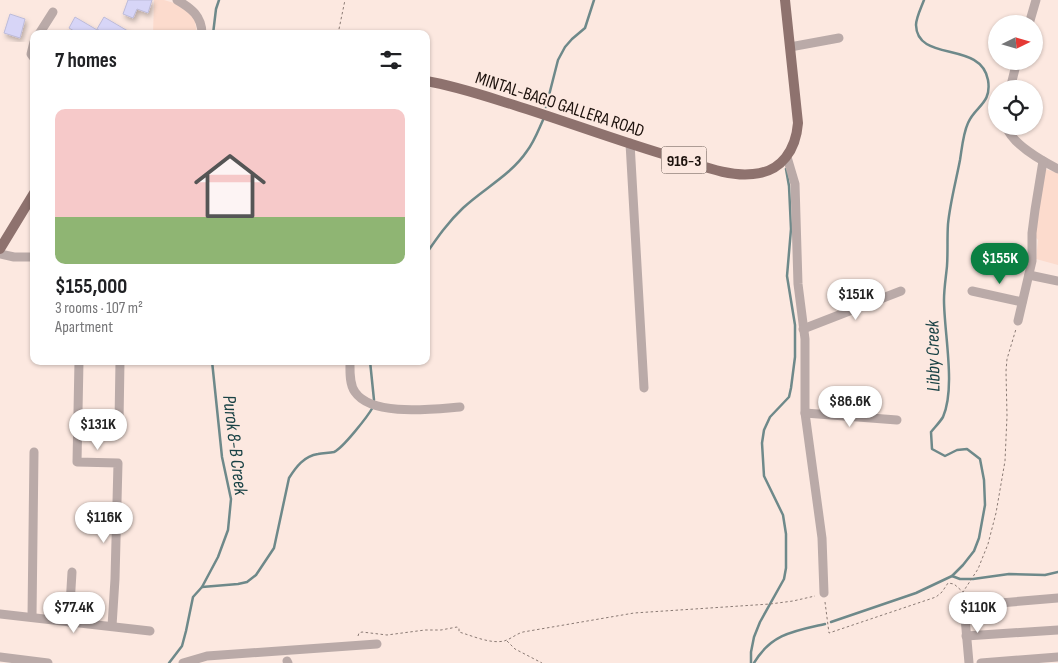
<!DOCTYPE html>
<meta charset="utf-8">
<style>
:root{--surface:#fff;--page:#f6f6f6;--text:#202124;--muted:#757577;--accent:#0b8043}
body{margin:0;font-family:"Sofia Sans Condensed",sans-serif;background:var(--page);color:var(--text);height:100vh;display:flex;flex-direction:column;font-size:19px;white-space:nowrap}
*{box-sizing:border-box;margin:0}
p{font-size:16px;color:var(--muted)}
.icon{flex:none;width:28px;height:28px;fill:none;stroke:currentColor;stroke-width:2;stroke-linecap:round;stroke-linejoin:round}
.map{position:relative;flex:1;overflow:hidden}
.drawer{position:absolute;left:30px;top:30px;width:400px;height:335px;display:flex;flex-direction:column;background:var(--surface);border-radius:10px;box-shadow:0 1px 4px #0004}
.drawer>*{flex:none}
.needle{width:32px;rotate:85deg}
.fabs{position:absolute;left:988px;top:15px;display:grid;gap:10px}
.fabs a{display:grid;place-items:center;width:55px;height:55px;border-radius:50%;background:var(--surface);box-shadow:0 1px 4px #0004;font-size:25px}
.price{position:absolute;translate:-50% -42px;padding:0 11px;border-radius:18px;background:#fff;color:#222;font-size:16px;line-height:32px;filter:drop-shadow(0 1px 2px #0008)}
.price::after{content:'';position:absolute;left:50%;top:30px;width:15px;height:11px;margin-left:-8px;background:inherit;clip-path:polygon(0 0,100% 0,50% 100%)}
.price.selected{background:var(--accent);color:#fff}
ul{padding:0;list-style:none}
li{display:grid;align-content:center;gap:10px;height:265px;padding:0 25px}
li span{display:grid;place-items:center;height:155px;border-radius:10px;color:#555}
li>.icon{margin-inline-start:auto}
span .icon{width:90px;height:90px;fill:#fffc;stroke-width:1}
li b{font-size:21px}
h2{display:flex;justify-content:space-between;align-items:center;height:60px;padding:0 25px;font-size:21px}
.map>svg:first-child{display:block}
.built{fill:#fcdbcd}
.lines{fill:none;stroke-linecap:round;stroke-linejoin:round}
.stream{stroke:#6e898a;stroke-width:2.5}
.building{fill:#d7d5f7;stroke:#bdbbd9;filter:url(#shadow)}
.path{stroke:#8a7a74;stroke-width:1;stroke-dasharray:2.5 2.5;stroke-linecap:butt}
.minor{stroke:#baaaa8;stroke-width:9}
.major{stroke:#8e726e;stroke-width:10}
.labels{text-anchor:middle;stroke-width:4;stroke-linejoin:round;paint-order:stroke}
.shield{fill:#fce8e0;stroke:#5e514b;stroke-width:1}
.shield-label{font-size:16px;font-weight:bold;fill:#1b100b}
.street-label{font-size:18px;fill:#1b100b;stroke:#fce8e0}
.water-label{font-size:19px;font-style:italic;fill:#194245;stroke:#fce8e0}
</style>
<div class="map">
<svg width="1058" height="663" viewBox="0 0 1058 663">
<defs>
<filter id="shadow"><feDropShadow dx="2" dy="3.5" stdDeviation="2.5" flood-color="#0004"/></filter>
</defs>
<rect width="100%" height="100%" fill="#fce8e0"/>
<!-- built -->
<g class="built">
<path d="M 154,0 L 164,0 L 174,3 L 191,14 L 195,21 L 197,34 L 153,34 Z"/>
<path d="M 1045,169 L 1058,173 L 1058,265 L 1036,259 L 1038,240 L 1034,235 Z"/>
</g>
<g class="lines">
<!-- stream -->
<g class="stream">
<path d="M 213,34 L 216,9 L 219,0"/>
<path d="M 546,107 L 558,60 L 565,47 L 572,39 L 585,28 L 594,0"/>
<path d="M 426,254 C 437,238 448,222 463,208 C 483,189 511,175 527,151 C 534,142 538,131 543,120"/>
<path d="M 370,361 L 374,400"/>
<path d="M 952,576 L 960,579 L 973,579 L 1009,574 L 1045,575 L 1058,572"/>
<path d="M 202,587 L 238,584 L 247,582 L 256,575 L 274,548 L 289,478 C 296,467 304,456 318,454 C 323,453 329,453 334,452 C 343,448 368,416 373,407"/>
<path d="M 831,622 L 916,593 L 952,576 L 963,565 L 974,551 L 979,538 L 985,505 L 984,480 L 980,459 L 967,449 L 957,450 L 945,456 L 932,449 L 931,432 C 935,427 940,422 943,417 C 956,387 944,333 944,300 C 944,288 946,277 947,266 C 948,252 947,238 948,224 C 950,203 956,181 960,160 C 962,148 963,134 968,123 C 975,106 992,104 988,80 C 981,40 917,63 916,25 C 916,18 921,8 924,0"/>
<path d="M 169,663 L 182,646 L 186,631 L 193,597 L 202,587 L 218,557 L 228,530 L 231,499 L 222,457 L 212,361"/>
<path d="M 751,663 L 751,652 L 754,637 L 760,622 L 784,579 L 786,568 L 786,534 L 783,515 L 764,476 L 762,443 L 764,430 L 770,417 L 789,397 L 791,388 L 795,357 L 795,325 L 787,276 L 791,229 L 789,186 L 786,169"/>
<path d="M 754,663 C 771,634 794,631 825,624"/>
</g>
</g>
<!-- building -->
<g class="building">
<path d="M 128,0 L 152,0 L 148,13 L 137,9 L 133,18 L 123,14 Z"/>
<path d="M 10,14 L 25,19 L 20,38 L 4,33 Z"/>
<path d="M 75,17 L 104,34 L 79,34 L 69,28 Z"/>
<path d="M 104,17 L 133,34 L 105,34 L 97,29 Z"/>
</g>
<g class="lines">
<!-- path -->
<g class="path">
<path d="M 338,34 L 345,0"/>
<path d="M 963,598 L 963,592 L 978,569 L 988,544 L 996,513 L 1005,461 L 1007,416 L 1006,371 L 1007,359 L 1016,329"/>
<path d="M 825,602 L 829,633 L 936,597 L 942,592 L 948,583 L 954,584 L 963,592"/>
<path d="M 358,636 L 359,633 L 362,632 L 387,635 L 425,630 L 441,630 L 457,627 L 459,628 L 459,632 C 473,636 490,644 504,641 C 511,639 516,634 523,632 L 634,613 L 770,604 L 793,601 L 815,596"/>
<path d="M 507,641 L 515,649 L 542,663"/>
</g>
<!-- minor -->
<g class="minor">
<path d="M 177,0 C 191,8 202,16 202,34"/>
<path d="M 1029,24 L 1036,0"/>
<path d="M 39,34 L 53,12"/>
<path d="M 34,42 L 31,54 L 34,58"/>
<path d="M 790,47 L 839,38"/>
<path d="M 1010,89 L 1017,61"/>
<path d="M 1006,126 C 1012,144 1042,161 1058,169"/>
<path d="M 630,143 L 644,388"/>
<path d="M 787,157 L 795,184 L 798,284 L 805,339 L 805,413 L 822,538 L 824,593"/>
<path d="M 0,254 L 14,257 L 34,257"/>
<path d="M 1029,275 L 1058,281"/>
<path d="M 972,291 L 1022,302"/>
<path d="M 1018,321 L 1032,261 L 1032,233 L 1035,210 L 1043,161"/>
<path d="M 803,329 L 901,291"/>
<path d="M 79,361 L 77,462 L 118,463 L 115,579 L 112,626"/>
<path d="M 350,361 C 350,370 349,384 355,392 C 372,417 433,409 460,407"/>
<path d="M 805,413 L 897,420"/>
<path d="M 119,422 L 120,361"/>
<path d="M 0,614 L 150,631"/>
<path d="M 32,617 L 34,452"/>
<path d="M 69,622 L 72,572"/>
<path d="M 966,636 L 1058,630"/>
<path d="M 0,657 L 48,663"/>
<path d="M 287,661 L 288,663"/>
<path d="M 183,663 L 207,656 L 377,644"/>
<path d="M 969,663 L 964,606 L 1058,598"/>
<path d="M 981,663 L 1058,657"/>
</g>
<!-- major -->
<g class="major">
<path d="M 426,81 C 456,86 485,96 514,105 C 568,122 621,142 676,158 C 700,165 728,177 753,174 C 782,172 796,149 798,123 L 785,0"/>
<path d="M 0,249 L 34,193"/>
</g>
</g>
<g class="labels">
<!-- shield labels -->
<rect class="shield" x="661.5" y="146.5" width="45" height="27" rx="4"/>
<g class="shield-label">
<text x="684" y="166">916-3</text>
</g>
<!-- street labels -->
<g class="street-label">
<text transform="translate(560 104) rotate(18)" y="6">MINTAL-BAGO GALLERA ROAD</text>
</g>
<!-- water labels -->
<g class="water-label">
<text transform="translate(932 356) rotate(-91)" y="7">Libby Creek</text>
<text transform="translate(236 445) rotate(83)" y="7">Purok 8-B Creek</text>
</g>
</g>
</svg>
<div class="fabs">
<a><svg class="needle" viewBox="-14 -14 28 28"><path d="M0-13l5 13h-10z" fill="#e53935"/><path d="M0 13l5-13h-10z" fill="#757577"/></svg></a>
<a><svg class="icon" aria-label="locate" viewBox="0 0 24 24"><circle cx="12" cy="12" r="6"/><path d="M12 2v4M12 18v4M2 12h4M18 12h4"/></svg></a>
</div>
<b class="price selected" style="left:1000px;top:285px">$155K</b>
<b class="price" style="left:856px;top:321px">$151K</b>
<b class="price" style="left:850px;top:428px">$86.6K</b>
<b class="price" style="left:98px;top:451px">$131K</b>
<b class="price" style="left:104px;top:544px">$116K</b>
<b class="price" style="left:74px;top:634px">$77.4K</b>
<b class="price" style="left:978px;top:634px">$110K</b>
<section class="drawer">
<h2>7 homes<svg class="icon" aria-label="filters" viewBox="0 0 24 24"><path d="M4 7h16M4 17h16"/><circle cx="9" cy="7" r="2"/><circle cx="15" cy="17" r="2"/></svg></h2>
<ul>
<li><span style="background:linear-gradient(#f6c9c9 70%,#8fb573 0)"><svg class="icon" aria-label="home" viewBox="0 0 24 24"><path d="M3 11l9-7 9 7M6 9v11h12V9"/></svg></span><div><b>$155,000</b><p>3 rooms · 107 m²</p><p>Apartment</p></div></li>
</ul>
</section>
</div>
